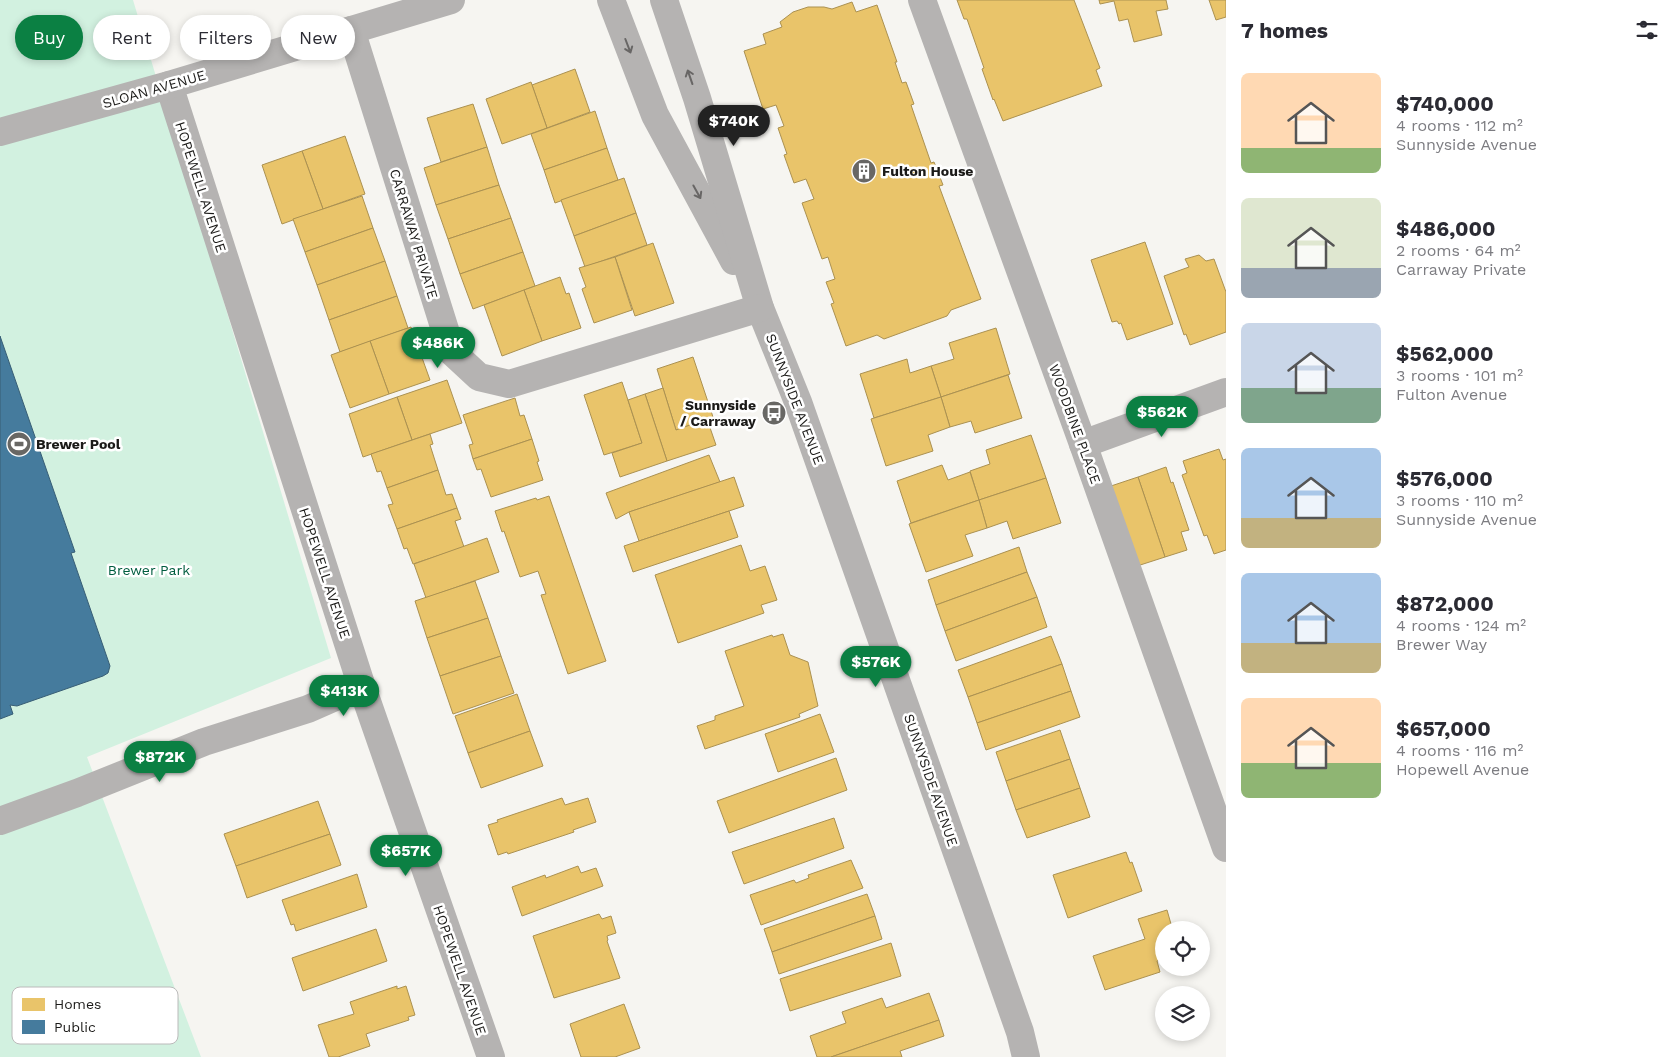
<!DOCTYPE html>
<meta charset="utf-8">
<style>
:root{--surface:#fff;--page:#f7f7f7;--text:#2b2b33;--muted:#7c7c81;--accent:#0b8043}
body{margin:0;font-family:"Work Sans",sans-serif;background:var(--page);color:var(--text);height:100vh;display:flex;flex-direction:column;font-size:19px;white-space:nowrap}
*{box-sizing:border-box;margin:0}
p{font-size:16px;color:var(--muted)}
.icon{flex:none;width:28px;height:28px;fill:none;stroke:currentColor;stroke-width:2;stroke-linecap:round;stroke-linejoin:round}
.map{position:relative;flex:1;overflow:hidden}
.drawer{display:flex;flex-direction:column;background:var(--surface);width:450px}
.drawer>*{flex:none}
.hud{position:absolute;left:15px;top:15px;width:475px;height:45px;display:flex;gap:10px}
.buttons{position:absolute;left:1155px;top:921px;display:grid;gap:10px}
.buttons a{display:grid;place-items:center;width:55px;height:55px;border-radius:50%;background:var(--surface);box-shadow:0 2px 8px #0003;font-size:25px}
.price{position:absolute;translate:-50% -42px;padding:0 11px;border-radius:18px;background:var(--accent);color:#fff;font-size:16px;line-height:32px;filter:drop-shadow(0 1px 2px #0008)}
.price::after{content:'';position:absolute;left:50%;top:30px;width:15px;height:11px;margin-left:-8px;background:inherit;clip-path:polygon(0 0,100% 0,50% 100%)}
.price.selected{background:#222;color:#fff}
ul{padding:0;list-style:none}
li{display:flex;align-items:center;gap:15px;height:125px;padding:0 15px}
li span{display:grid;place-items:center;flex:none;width:140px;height:100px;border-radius:8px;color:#555}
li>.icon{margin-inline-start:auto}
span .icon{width:60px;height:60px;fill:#fffc;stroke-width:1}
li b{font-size:21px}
h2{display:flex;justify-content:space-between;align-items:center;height:60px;padding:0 15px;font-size:21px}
.chip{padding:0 18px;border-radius:22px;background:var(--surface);box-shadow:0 2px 8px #0003;font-size:18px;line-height:45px}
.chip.selected{background:var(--accent);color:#fff}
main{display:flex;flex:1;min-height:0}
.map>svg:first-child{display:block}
.green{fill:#d2f1e0}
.homes{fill:#e9c46a;stroke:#ab9151}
.public{fill:#457b9d;stroke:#385e75}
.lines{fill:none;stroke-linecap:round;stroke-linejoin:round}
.minor{stroke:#b5b3b2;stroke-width:28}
.oneway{stroke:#686665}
.labels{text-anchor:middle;stroke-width:5;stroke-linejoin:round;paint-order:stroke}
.street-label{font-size:14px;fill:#1b1a18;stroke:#fff}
.poi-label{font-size:14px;font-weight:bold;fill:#1b1a18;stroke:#fff;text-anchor:start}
.park-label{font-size:14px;fill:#005d3f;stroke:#fff}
.key{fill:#fff;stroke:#bbbaba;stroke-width:1}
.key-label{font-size:14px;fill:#1b1a18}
</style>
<main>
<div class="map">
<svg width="1226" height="1057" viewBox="0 0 1226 1057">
<rect width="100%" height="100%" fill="#f6f5f1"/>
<!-- green -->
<path class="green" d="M 0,0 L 133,0 L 331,658 L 87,757 L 201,1057 L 0,1057 Z"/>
<!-- homes -->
<g class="homes">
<path d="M 957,0 L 1074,0 L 1100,68 L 1096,70 L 1102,86 L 1003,121 L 994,99 L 993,100 L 982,69 L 984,68 L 967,19 L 964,19 Z"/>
<path d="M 1099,0 L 1166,0 L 1168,9 L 1156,11 L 1162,35 L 1134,42 L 1128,19 L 1119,21 L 1114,1 L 1100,4 Z"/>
<path d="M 1209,0 L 1226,0 L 1226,17 L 1216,20 Z"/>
<path d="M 852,2 L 856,12 L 877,5 L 897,62 L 895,62 L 902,83 L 906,82 L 914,104 L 911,105 L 931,163 L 934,162 L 943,185 L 939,186 L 981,299 L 951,310 L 947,316 L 884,339 L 877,335 L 846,346 L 831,304 L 834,303 L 826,282 L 835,279 L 828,257 L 822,259 L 802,203 L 814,199 L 806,179 L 794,183 L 784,155 L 787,154 L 778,128 L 784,126 L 776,105 L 763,109 L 744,51 L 766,44 L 763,34 L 782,27 L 780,22 L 793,12 L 808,7 L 824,7 L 832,9 Z"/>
<path d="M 575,69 L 590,112 L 547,128 L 532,85 Z"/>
<path d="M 531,82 L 547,128 L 502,144 L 486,99 Z"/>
<path d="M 473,104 L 487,147 L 441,162 L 427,118 Z"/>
<path d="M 595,111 L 607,148 L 544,170 L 531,134 Z"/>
<path d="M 345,136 L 365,194 L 323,209 L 302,151 Z"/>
<path d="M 487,147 L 499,185 L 436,205 L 424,168 Z"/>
<path d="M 607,148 L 618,180 L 555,203 L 544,170 Z"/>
<path d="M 302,151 L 323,209 L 282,224 L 262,165 Z"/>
<path d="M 624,178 L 636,213 L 574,236 L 561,200 Z"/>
<path d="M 499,185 L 511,218 L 448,239 L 436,205 Z"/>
<path d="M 362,196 L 373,228 L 305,252 L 293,219 Z"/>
<path d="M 636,213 L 647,245 L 585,267 L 574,236 Z"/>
<path d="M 511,218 L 523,252 L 460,274 L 448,239 Z"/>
<path d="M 373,228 L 385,261 L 317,285 L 305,252 Z"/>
<path d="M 1145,242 L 1173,324 L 1127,340 L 1121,323 L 1119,324 L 1117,321 L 1112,322 L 1091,260 Z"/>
<path d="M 653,243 L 674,303 L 635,316 L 615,257 Z"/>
<path d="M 523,252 L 535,286 L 473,309 L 460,274 Z"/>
<path d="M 1199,255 L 1206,261 L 1214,259 L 1226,292 L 1226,332 L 1190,345 L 1186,334 L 1184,335 L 1164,276 L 1189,267 L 1185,259 Z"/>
<path d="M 615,257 L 632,310 L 594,323 L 582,289 L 586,287 L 579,268 Z"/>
<path d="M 385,261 L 397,296 L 329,320 L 317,285 Z"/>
<path d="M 560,277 L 566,294 L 569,293 L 581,328 L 542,341 L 524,290 Z"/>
<path d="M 524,290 L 542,341 L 502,356 L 484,305 Z"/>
<path d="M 397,296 L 408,328 L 340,352 L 329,320 Z"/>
<path d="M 411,327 L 430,380 L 389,394 L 370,341 Z"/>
<path d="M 996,328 L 1010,374 L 941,397 L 931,366 L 954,359 L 949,343 Z"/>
<path d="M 370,341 L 389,394 L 350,408 L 331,355 Z"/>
<path d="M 693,357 L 713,417 L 676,430 L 657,369 Z"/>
<path d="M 907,359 L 910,373 L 931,366 L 941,397 L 874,418 L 860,374 Z"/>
<path d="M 1008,375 L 1022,418 L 975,433 L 971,421 L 950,427 L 941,397 Z"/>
<path d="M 447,380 L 462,423 L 412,440 L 397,397 Z"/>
<path d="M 622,382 L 642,443 L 604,455 L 584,395 Z"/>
<path d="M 663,388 L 676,430 L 707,419 L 716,445 L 667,461 L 645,394 Z"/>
<path d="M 645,394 L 667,461 L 620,477 L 612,453 L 642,443 L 628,400 Z"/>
<path d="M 397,397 L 412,440 L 363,457 L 349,414 Z"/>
<path d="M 941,397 L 950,427 L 928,435 L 933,451 L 886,466 L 871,419 Z"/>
<path d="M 515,398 L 520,416 L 524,415 L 532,439 L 473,459 L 469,445 L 473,444 L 463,415 Z"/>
<path d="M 430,434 L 433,444 L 430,445 L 438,470 L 387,488 L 381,471 L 377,472 L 371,454 Z"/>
<path d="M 1031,435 L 1046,478 L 979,500 L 970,471 L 990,464 L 986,450 Z"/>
<path d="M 532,439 L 539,461 L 537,462 L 543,480 L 491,497 L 481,469 L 477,470 L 473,459 Z"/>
<path d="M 1219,449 L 1223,460 L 1226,459 L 1226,550 L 1214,554 L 1207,535 L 1204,536 L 1182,475 L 1187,473 L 1183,461 Z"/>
<path d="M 709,455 L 720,482 L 629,512 L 616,519 L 606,493 Z"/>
<path d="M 942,465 L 948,480 L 970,472 L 979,500 L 911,523 L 897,481 Z"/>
<path d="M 1166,467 L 1171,483 L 1173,482 L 1189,530 L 1181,532 L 1187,550 L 1165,557 L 1138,477 Z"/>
<path d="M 438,470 L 446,495 L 452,494 L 457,508 L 397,529 L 388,505 L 393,504 L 387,488 Z"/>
<path d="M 734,477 L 744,506 L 639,541 L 629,512 Z"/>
<path d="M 1138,477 L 1165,557 L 1134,567 L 1108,487 Z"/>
<path d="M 1046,478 L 1061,523 L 1013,539 L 1007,521 L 987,528 L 979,500 Z"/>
<path d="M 549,496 L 606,661 L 568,674 L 541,595 L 546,594 L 538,571 L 520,577 L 504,531 L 502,532 L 495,511 L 536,498 L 537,500 Z"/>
<path d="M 979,500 L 987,528 L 965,535 L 973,556 L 926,572 L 909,524 Z"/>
<path d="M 457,508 L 461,519 L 455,521 L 464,547 L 413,564 L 407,548 L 404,549 L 397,529 Z"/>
<path d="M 729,511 L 738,537 L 633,572 L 624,546 Z"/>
<path d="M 487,538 L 499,572 L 426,598 L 414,564 Z"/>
<path d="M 741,545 L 750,571 L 765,566 L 777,600 L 761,605 L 764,613 L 678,643 L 655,575 Z"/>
<path d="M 1019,547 L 1027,572 L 936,605 L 928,580 Z"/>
<path d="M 1027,572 L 1037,597 L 945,631 L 936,605 Z"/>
<path d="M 475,581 L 488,618 L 427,638 L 415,601 Z"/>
<path d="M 1037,597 L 1047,627 L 956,661 L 945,631 Z"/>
<path d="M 488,618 L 501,656 L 440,676 L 427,638 Z"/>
<path d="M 783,634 L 790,655 L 808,662 L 818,706 L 799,714 L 800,717 L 705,749 L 697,726 L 715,720 L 715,716 L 744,706 L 725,651 L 772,635 L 773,637 Z"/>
<path d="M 1051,636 L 1062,664 L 968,697 L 958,670 Z"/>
<path d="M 501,656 L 514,693 L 453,714 L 440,676 Z"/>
<path d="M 1062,664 L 1071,691 L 977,723 L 968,697 Z"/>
<path d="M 1071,691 L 1080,717 L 986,750 L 977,723 Z"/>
<path d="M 517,694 L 530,731 L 468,753 L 455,716 Z"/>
<path d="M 820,714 L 834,752 L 778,772 L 765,734 Z"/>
<path d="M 1060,730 L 1070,759 L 1006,781 L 996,752 Z"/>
<path d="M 530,731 L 543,766 L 481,788 L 468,753 Z"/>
<path d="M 836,758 L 847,790 L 729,833 L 717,801 Z"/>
<path d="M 1070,759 L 1080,788 L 1016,810 L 1006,781 Z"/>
<path d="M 1080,788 L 1090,817 L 1027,838 L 1016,810 Z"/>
<path d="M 562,798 L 565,805 L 588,798 L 596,822 L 573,830 L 574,832 L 508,854 L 507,852 L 498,855 L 488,825 L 498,822 L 497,820 Z"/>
<path d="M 318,801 L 330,834 L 236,866 L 224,834 Z"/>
<path d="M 834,818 L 844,848 L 744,884 L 732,852 Z"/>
<path d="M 330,834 L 341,865 L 247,898 L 236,866 Z"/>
<path d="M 1126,852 L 1130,863 L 1132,862 L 1142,891 L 1068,918 L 1053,875 Z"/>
<path d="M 851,860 L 863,888 L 761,925 L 750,895 L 794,880 L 796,883 L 809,878 L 808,875 Z"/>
<path d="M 578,866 L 581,873 L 596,868 L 603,886 L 522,916 L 512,887 L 545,875 L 546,878 Z"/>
<path d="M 357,874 L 367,907 L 296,931 L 294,924 L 291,925 L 282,900 Z"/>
<path d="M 867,894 L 875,916 L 772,952 L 764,929 Z"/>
<path d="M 1167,910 L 1171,924 L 1173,924 L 1175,930 L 1164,930 L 1164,959 L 1157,961 L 1160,972 L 1105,990 L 1093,956 L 1145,939 L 1138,919 Z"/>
<path d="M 599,914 L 602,919 L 611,916 L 616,933 L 607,936 L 608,940 L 607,941 L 620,978 L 554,998 L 533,936 Z"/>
<path d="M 875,916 L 882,939 L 779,974 L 772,952 Z"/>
<path d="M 376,929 L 387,961 L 303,991 L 292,958 Z"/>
<path d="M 891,943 L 901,976 L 790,1011 L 780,979 Z"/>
<path d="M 397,986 L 397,989 L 406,986 L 415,1015 L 408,1017 L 409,1020 L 366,1034 L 370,1046 L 338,1057 L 329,1057 L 318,1025 L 354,1014 L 350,1002 Z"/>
<path d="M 929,993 L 939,1020 L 831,1057 L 817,1057 L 810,1036 L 846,1023 L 842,1012 L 882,998 L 886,1008 Z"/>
<path d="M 624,1004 L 640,1048 L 615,1057 L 581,1057 L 570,1024 Z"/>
<path d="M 939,1020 L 944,1036 L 900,1051 L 902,1057 L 831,1057 Z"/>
</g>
<!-- public -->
<path class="public" d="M 0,336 L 75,552 L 71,553 L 110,666 L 108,673 L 103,676 L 17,706 L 10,705 L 13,714 L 0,719 Z"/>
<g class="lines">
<!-- minor -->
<g class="minor">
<path d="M 611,0 L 655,115 L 734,261"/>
<path d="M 664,0 L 697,98 L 760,308 L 798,402 L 1020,1032 L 1026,1057"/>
<path d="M 922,0 L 1083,444 L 1226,848"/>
<path d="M 351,30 L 452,352 L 479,377 L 509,384 L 760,308"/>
<path d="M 169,85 L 361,684 L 491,1057"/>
<path d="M 0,132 L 169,85 L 451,0"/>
<path d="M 1083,444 L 1226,392"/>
<path d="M 0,821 L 77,793 L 204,742 L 308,709 L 333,698 L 361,684"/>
</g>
</g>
<!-- one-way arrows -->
<defs><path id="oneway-shaft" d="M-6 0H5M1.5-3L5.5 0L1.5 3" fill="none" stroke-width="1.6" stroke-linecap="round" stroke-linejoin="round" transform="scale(1.25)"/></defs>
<g class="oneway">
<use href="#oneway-shaft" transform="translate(628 46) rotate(69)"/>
<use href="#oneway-shaft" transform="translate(690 77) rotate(-109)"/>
<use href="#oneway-shaft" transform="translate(697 192) rotate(61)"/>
</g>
<!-- icons -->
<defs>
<symbol id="building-disc" viewBox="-11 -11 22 22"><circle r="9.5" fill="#686764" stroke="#fff"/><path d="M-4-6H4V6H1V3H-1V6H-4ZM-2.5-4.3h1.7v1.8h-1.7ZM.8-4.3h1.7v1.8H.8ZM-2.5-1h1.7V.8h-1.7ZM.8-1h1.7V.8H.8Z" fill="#fff"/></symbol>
<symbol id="bus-disc" viewBox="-11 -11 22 22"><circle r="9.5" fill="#686764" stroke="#fff"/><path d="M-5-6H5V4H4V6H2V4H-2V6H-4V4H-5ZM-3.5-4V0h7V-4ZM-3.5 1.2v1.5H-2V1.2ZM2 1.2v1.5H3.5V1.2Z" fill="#fff"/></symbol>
<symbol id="stadium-disc" viewBox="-11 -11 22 22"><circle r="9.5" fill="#686764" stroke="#fff"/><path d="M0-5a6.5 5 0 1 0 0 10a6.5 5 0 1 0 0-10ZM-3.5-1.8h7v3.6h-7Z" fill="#fff"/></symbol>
</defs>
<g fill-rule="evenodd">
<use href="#building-disc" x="850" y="157" width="28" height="28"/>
<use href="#bus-disc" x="760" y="399" width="28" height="28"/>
<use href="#stadium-disc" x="5" y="430" width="28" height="28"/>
</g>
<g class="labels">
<!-- street labels -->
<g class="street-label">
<text transform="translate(154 89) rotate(-16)" y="5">SLOAN AVENUE</text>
<text transform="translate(201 187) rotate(72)" y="5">HOPEWELL AVENUE</text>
<text transform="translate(414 234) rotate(73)" y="5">CARRAWAY PRIVATE</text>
<text transform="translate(795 399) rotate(69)" y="5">SUNNYSIDE AVENUE</text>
<text transform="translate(1075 424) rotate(70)" y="5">WOODBINE PLACE</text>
<text transform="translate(325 573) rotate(72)" y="5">HOPEWELL AVENUE</text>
<text transform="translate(931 780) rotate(71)" y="5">SUNNYSIDE AVENUE</text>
<text transform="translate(460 970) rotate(71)" y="5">HOPEWELL AVENUE</text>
</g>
<!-- poi labels -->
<g class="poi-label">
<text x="882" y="176">Fulton House</text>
<text x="756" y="410" text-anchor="end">Sunnyside<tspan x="756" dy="16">/ Carraway</tspan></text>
<text x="36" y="449">Brewer Pool</text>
</g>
<!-- park labels -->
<g class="park-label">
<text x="149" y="575">Brewer Park</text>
</g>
</g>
<!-- legend -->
<rect x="12" y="987" width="166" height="57" rx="8" class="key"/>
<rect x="22" y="998" width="23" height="13" fill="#e9c46a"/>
<rect x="22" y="1020" width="23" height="14" fill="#457b9d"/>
<g class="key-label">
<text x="54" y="1009">Homes</text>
<text x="54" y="1032">Public</text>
</g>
</svg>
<div class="buttons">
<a><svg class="icon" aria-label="locate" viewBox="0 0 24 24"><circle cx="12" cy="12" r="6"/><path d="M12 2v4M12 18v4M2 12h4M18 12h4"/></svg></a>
<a><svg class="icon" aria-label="layers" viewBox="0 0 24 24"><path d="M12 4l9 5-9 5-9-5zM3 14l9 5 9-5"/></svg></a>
</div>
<b class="price selected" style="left:734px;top:147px">$740K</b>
<b class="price" style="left:438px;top:369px">$486K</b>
<b class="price" style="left:1162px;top:438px">$562K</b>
<b class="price" style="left:876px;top:688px">$576K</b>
<b class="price" style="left:344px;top:717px">$413K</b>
<b class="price" style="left:160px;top:783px">$872K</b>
<b class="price" style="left:406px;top:877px">$657K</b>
<div class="hud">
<a class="chip selected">Buy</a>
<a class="chip">Rent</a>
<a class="chip">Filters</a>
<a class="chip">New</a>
</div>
</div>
<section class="drawer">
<h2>7 homes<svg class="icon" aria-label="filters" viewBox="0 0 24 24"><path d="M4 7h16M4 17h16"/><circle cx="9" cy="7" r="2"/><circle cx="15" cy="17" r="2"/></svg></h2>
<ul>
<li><span style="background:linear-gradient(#ffd9b3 75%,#8fb573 0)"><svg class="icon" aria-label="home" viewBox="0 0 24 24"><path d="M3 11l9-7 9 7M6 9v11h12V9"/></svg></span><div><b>$740,000</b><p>4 rooms · 112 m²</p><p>Sunnyside Avenue</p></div></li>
<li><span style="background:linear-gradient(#dfe7d0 70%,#9aa5b1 0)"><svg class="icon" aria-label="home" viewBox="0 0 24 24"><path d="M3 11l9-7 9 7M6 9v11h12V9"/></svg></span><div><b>$486,000</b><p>2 rooms · 64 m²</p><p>Carraway Private</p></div></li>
<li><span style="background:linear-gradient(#c9d6e8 65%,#7fa58c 0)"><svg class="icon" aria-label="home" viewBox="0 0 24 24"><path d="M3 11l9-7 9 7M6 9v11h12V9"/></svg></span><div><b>$562,000</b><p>3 rooms · 101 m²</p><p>Fulton Avenue</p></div></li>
<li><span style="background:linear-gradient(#a9c7e8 70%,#c2b280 0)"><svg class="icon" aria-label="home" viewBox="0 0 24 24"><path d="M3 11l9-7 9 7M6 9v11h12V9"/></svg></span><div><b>$576,000</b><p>3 rooms · 110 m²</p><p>Sunnyside Avenue</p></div></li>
<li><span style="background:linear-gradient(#a9c7e8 70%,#c2b280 0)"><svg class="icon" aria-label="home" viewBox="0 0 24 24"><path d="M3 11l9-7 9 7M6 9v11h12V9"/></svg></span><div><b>$872,000</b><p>4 rooms · 124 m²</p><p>Brewer Way</p></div></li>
<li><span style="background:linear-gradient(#ffd9b3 65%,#8fb573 0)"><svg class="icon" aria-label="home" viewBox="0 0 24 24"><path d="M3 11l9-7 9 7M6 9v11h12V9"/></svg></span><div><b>$657,000</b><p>4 rooms · 116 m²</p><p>Hopewell Avenue</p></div></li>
</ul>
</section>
</main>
